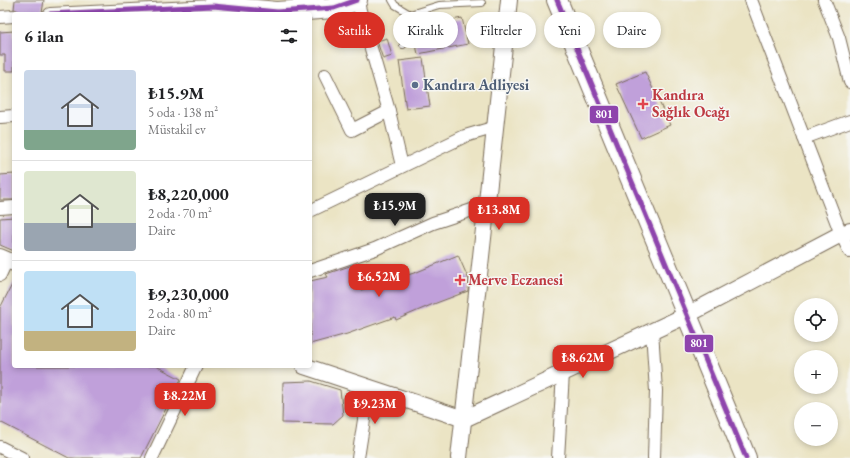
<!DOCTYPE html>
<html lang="tr">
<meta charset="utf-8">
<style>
:root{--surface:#fff;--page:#f2f2f2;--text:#202124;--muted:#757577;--line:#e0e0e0;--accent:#d93025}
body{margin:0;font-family:"EB Garamond",serif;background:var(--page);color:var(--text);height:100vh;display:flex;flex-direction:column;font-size:15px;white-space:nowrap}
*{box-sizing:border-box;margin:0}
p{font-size:13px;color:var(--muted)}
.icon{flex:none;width:22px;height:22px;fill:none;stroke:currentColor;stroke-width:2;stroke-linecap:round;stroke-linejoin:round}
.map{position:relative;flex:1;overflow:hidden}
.side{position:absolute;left:12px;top:12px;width:300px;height:356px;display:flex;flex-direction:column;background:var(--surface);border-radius:4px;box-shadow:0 2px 6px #0003}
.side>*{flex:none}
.guide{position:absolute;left:324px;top:12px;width:380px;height:36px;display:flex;gap:8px}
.controls{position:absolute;left:794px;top:298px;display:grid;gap:8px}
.controls a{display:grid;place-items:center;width:44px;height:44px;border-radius:50%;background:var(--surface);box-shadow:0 2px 6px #0003;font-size:20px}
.price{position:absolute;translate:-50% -34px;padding:0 9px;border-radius:8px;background:var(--accent);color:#fff;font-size:13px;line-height:26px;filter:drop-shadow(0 1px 2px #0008)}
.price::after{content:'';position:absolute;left:50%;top:24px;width:12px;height:9px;margin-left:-6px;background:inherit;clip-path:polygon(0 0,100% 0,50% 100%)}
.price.on{background:#222;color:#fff}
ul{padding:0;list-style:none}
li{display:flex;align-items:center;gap:12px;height:100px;padding:0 12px}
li+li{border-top:1px solid var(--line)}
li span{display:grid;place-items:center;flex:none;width:112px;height:80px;border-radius:4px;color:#555}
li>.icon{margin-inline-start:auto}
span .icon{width:48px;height:48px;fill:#fffc;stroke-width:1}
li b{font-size:17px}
h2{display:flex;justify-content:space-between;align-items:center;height:48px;padding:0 12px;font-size:17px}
.pill{padding:0 14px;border-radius:18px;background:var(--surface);box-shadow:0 2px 6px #0003;font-size:14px;line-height:36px}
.pill.on{background:var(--accent);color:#fff}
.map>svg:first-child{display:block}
.building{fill:#c0a0da}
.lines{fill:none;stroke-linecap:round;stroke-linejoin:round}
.service-casing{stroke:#796b58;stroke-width:8}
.minor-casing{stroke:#796b58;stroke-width:14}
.tertiary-casing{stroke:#796b58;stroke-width:18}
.primary-casing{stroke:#796b58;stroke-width:22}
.service{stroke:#fff;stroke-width:6}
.minor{stroke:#fff;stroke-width:12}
.tertiary{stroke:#fff;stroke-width:16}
.primary{stroke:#fff;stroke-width:20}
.bus-1-casing{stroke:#f6f6f2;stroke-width:8}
.bus-1{stroke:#8e44ad;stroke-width:5}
.service-dot{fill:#5c6f8a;stroke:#f6f6f2;stroke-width:1.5}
.health-dot{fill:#e0444e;stroke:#f6f6f2;stroke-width:1.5}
.labels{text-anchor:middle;stroke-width:3;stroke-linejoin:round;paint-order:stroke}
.service-label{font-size:15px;font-weight:bold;fill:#4e5e75;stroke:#f6f6f2;text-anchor:start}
.health-label{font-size:15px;font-weight:bold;fill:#be3a42;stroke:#f6f6f2;text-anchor:start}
.line-badge{stroke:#f6f6f2;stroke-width:1.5}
.badge-label{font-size:11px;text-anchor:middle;font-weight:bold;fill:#fff}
</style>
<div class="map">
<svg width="850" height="458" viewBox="0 0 850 458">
<rect width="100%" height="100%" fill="#f6f6f2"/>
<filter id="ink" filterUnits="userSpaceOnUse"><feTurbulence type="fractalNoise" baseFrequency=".025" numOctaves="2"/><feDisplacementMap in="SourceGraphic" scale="8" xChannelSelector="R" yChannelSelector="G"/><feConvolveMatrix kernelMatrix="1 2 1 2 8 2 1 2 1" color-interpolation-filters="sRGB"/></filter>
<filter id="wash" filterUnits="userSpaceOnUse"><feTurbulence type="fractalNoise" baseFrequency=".012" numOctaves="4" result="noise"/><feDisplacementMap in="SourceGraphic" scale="16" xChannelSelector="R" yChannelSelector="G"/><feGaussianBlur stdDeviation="0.9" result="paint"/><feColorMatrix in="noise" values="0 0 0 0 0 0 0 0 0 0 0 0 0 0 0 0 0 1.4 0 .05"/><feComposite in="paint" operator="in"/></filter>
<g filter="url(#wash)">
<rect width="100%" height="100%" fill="#ebe4c4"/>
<g id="blocks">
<!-- building -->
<g class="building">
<path d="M 15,0 L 44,0 L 42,13 L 20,12 L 14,9 Z"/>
<path d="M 462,18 L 468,44 L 418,54 L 412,28 Z"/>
<path d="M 14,31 L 14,71 L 5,71 L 5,55 L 0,55 L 0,32 Z"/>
<path d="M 387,38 L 392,56 L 383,59 L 377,41 Z"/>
<path d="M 423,58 L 430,106 L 406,109 L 399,61 Z"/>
<path d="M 645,72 L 670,125 L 641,138 L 616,84 Z"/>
<path d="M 14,174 L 14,200 L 0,200 L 0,175 Z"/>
<path d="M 14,217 L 14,251 L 0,245 L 0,218 Z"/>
<path d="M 458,255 L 469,280 L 468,291 L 431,305 L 396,320 L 395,317 L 347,334 L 310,344 L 310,281 L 328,277 L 326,274 L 353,265 L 361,290 L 417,272 Z"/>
<path d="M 14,281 L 14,366 L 156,366 L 181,379 L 141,458 L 69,458 L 0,422 L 0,308 Z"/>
<path d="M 311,381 L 340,390 L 343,415 L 333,424 L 282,423 L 283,382 Z"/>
</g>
</g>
</g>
<g filter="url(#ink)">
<use href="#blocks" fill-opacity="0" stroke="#796b58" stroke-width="1"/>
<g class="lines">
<defs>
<g id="service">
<path d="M 392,0 L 395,5 L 410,14"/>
<path d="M 403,45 L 404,28 L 410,14 L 439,5 L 482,3"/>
</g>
<g id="minor">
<path d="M 357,0 L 389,111 L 402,166"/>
<path d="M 751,0 L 841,234 L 850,252"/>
<path d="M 824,0 L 839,38 L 850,82"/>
<path d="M 50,14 L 213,6"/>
<path d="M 0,17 L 14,16"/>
<path d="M 325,75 L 352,130 L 389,111"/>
<path d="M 0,117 L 14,116"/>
<path d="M 804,138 L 850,121"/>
<path d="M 0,208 L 14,207"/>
<path d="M 310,211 L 465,136 L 496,127"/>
<path d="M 310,271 L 375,249 L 433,223 L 487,205"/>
<path d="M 0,275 L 7,260"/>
<path d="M 652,331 L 656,391 L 654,458"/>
<path d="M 0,447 L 22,458"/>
<path d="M 152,458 L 196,366"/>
<path d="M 358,458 L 369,388"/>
<path d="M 558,458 L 563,373"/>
</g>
<g id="tertiary">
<path d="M 0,257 L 14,263"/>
<path d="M 304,366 L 464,419 L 687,315 L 841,234 L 850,231"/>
<path d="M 459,458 L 509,0"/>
</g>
<g id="primary">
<path d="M 557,0 L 746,458"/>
<path d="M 213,6 L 277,12 L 334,8 L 357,0"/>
</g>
</defs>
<!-- service casing -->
<use href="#service" class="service-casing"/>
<!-- minor casing -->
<use href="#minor" class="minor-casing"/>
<!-- tertiary casing -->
<use href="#tertiary" class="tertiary-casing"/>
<!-- primary casing -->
<use href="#primary" class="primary-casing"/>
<!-- service -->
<use href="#service" class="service"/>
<!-- minor -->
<use href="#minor" class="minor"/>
<!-- tertiary -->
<use href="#tertiary" class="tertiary"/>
<!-- primary -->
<use href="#primary" class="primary"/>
<defs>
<g id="bus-1">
<path d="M 557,0 L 746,458"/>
<path d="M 50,14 L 213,6 L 277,12 L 334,8 L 357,0"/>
</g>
</defs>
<!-- bus-1 casing -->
<use href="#bus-1" class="bus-1-casing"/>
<!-- bus-1 -->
<use href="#bus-1" class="bus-1"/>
</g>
</g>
<!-- markers -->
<circle class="service-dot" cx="415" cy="85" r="4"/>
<g class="health-dot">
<path d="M641 98h4v4h4v4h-4v4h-4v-4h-4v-4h4z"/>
<path d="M458 274h4v4h4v4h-4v4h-4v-4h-4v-4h4z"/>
</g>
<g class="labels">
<!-- service labels -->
<g class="service-label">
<text x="423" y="90">Kandıra Adliyesi</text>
</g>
<!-- health labels -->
<g class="health-label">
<text x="652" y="100">Kandıra<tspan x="652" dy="17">Sağlık Ocağı</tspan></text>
<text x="468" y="285">Merve Eczanesi</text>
</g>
</g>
<g class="line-badge">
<rect x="589" y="105" width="30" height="19" rx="4" fill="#8e44ad"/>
<rect x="684" y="334" width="30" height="19" rx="4" fill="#8e44ad"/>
</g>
<g class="badge-label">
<text x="604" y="118">801</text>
<text x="699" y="347">801</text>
</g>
</svg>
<div class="controls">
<a><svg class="icon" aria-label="locate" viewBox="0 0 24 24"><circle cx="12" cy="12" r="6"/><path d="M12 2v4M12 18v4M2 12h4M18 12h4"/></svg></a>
<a>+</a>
<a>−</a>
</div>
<b class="price on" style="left:395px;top:227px">₺15.9M</b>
<b class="price" style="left:499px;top:231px">₺13.8M</b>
<b class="price" style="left:379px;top:298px">₺6.52M</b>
<b class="price" style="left:583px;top:379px">₺8.62M</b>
<b class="price" style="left:185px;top:417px">₺8.22M</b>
<b class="price" style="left:375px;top:425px">₺9.23M</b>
<div class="guide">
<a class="pill on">Satılık</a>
<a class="pill">Kiralık</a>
<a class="pill">Filtreler</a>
<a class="pill">Yeni</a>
<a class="pill">Daire</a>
</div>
<section class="side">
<h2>6 ilan<svg class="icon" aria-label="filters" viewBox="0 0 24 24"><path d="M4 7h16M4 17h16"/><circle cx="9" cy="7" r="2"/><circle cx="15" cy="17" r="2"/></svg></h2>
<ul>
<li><span style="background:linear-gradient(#c9d6e8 75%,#7fa58c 0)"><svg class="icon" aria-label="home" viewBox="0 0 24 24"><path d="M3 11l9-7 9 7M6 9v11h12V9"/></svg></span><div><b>₺15.9M</b><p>5 oda · 138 m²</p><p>Müstakil ev</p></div></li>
<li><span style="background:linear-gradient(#dfe7d0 65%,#9aa5b1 0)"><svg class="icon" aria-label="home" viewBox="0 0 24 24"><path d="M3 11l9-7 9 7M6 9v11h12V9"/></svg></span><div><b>₺8,220,000</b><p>2 oda · 70 m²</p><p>Daire</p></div></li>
<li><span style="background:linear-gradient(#bfe0f5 75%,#c2b280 0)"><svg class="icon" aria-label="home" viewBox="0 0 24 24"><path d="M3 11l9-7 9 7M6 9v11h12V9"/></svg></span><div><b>₺9,230,000</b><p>2 oda · 80 m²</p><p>Daire</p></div></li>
</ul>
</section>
</div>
